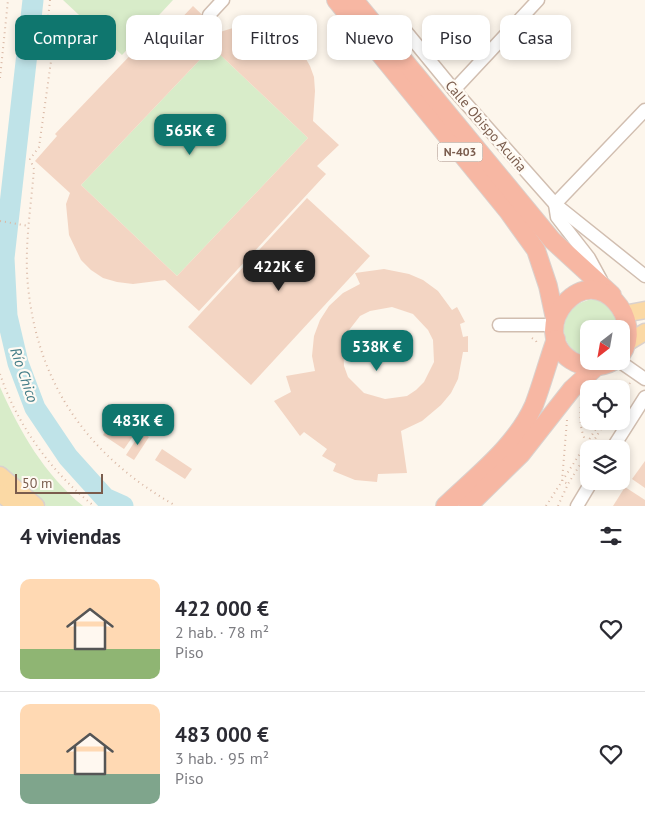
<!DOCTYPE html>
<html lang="es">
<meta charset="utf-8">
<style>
:root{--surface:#fff;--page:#f7f7f7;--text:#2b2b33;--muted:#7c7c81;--line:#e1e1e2;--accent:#0f766e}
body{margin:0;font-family:"PT Sans",sans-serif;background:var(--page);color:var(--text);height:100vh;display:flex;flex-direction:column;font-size:19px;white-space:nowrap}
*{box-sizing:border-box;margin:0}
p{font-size:16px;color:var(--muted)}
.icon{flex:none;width:28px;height:28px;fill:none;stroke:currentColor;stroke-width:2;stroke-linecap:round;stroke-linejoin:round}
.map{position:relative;height:506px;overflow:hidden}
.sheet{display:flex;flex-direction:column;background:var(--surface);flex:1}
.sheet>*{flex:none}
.banner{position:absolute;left:15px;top:15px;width:615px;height:45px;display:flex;gap:10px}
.needle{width:32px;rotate:211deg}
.fabs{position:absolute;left:580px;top:320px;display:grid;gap:10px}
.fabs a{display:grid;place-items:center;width:50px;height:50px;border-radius:10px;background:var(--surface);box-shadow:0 2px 8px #0003;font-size:25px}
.scale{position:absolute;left:15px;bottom:12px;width:88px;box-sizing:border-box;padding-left:5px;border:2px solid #7a5c4d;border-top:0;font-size:14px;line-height:18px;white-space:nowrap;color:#7a5c4d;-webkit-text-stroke:4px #fffaf3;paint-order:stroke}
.price{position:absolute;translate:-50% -42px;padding:0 11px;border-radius:10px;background:var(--accent);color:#fff;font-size:16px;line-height:32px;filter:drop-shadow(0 1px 2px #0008)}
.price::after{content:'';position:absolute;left:50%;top:30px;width:15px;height:11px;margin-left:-8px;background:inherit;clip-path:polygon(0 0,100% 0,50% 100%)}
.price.selected{background:#222;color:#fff}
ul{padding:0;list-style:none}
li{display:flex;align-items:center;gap:15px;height:125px;padding:0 20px}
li+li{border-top:1px solid var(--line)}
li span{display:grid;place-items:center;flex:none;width:140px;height:100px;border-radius:10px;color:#555}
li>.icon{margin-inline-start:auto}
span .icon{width:60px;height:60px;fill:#fffc;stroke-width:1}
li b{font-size:21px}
h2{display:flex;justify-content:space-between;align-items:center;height:60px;padding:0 20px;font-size:21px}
.pill{padding:0 18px;border-radius:10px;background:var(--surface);box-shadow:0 2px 8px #0003;font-size:18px;line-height:45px}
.pill.selected{background:var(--accent);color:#fff}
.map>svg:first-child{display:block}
.green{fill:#d8ecc9}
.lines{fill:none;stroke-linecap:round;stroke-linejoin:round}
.river{stroke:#bfe3e8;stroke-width:21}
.building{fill:#f3d5c3;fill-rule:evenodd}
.minor-casing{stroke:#d1beb0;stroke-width:15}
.major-casing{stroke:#dad1cd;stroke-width:19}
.highway-casing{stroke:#dad1cd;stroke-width:20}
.path{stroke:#d9b8a5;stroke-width:2;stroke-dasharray:1 4;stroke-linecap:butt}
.minor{stroke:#fff;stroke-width:12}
.major{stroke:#fbd9a5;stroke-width:16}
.highway{stroke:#f7b7a3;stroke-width:18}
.labels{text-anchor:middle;stroke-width:4.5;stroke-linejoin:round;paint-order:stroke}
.shield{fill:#fffaf3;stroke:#a28b7f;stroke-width:1}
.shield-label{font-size:12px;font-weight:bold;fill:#7a5c4d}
.street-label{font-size:14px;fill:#7a5c4d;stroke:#fffaf3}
.water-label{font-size:15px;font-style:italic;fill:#437c86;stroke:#fffaf3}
</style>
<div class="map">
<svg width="645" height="506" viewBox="0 0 645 506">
<rect width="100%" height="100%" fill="#fdf6ec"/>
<!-- green -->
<g class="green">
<path d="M 63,0 L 173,0 L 122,55 Z"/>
<path d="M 212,47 L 308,138 L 177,276 L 81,185 Z"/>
<path d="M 595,299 L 610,304 L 621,329 L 589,329 L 589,357 C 552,349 558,302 595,299 Z"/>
<path d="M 0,387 C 20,432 44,474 83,506 L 46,506 L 0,466 Z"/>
</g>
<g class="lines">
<!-- river -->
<path class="river" d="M 33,0 L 4,258 L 7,316 L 18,363 L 35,408 L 68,457 L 105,498 L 123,506"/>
</g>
<!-- building -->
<g class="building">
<path d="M 193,6 L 220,32 L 233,28 L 262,27 L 292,42 L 302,52 L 310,66 L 314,77 L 315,91 L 313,121 L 339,145 L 317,166 L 326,174 L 199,311 L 165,280 L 133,284 L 117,282 L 103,278 L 91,270 L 81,260 L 69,235 L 66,204 L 70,193 L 35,161 L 57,136 L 55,134 L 164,20 L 172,28 ZM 212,47 L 308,138 L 177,276 L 81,185 Z"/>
<path d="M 307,198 L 370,256 L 251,385 L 188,327 Z"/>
<path d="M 384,269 L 409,274 L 423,280 L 438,291 L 452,310 L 457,307 L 465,322 L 460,324 L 463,337 L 468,336 L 468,352 L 463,352 L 458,379 L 451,393 L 441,405 L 422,421 L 401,431 L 407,473 L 378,474 L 377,482 L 355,480 L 333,471 L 336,464 L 322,456 L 327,449 L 304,432 L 300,436 L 274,401 L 291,392 L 286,376 L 315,371 L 312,356 L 314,336 L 320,320 L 329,306 L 343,293 L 360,284 L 355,273 ZM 392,307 L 413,314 L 428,330 L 433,340 L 434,362 L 424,382 L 416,390 L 407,396 L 385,399 L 364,393 L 348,377 L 344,366 L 343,344 L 346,334 L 360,316 L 370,311 Z"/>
<path d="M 116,415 L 138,429 L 124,449 L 103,435 Z"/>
<path d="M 141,432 L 149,437 L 134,460 L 126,455 Z"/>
<path d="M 162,449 L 192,469 L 185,479 L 155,460 Z"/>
<path d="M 645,461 L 645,488 L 632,479 Z"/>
<path d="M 625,487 L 645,500 L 645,506 L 613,506 Z"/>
</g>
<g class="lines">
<defs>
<g id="minor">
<path d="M 209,15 L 223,0"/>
<path d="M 399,23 L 454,90 L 555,204 L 645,276"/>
<path d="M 454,90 L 538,0"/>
<path d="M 555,204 L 645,110"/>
<path d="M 555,204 L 557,217 L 589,258 L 601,280"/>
<path d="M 499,325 L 554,325"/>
<path d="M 619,361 L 645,379"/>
<path d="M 612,449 L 645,397"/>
<path d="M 577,506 L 592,481"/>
</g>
<g id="major">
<path d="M 629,313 L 645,310"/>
<path d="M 630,341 L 645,332"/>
<path d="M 0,475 L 36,506"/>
<path d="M 0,493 L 16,506"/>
</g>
<g id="highway">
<path d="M 336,0 L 508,211 L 536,250 L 548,286 L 555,319"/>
<path d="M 354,0 L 552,240 L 612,295"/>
<path d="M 614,361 C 589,375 556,361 554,331 C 554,321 558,311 565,303 C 600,264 645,320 621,355"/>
<path d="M 445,506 C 476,476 516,446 534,405 C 542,384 548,361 556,339"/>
<path d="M 468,506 L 521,454 L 572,389 L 596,367"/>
</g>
</defs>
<!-- minor casing -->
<use href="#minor" class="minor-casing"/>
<!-- major casing -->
<use href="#major" class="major-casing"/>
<!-- highway casing -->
<use href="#highway" class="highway-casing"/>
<!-- path -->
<g class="path">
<path d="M 50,0 L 47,29 L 54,40 L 39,147 L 30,159 L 34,169 C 31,207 24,248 28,286 C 38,387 90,457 176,506"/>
<path d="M 0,78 L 8,0"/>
<path d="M 0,221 L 29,226"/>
<path d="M 532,338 L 536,341 L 538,345"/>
<path d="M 0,374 C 17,425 52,473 94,506"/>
<path d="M 621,396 L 630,383"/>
<path d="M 581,402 C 580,418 579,434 590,447"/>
<path d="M 567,420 L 562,481 L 568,484"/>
<path d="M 590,447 L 606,421"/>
<path d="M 546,506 L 601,421"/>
<path d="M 558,506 L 568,484 L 589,450"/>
</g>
<!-- minor -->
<use href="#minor" class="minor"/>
<!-- major -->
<use href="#major" class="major"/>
<!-- highway -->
<use href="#highway" class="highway"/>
</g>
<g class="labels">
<!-- shield labels -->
<rect class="shield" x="437.5" y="142.5" width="45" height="19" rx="4"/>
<g class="shield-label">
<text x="460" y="156">N-403</text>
</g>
<!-- street labels -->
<g class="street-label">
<text transform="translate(486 126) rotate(49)" y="5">Calle Obispo Acuña</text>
</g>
<!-- water labels -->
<g class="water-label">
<text transform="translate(24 375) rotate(71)" y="5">Río Chico</text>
</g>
</g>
</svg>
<div class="fabs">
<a><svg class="needle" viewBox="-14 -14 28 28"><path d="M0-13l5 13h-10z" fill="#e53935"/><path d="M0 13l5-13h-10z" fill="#7c7c81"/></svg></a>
<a><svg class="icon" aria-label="locate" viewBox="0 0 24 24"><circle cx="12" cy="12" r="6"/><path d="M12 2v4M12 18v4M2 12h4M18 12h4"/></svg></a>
<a><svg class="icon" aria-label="layers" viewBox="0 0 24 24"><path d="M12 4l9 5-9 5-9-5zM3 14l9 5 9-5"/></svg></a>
</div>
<div class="scale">50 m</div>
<b class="price" style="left:190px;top:156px">565K €</b>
<b class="price selected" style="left:279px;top:292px">422K €</b>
<b class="price" style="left:377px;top:372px">538K €</b>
<b class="price" style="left:138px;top:446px">483K €</b>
<div class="banner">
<a class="pill selected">Comprar</a>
<a class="pill">Alquilar</a>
<a class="pill">Filtros</a>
<a class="pill">Nuevo</a>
<a class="pill">Piso</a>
<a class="pill">Casa</a>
</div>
</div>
<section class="sheet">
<h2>4 viviendas<svg class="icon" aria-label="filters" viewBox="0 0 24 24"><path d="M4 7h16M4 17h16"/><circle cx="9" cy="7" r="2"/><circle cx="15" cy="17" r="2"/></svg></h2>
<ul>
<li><span style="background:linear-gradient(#ffd9b3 70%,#8fb573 0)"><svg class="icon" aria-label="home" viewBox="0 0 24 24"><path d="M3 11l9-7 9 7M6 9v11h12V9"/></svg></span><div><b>422 000 €</b><p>2 hab. · 78 m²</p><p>Piso</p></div><svg class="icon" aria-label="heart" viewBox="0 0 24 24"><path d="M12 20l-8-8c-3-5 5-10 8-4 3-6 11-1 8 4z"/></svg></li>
<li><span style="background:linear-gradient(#ffd9b3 70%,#7fa58c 0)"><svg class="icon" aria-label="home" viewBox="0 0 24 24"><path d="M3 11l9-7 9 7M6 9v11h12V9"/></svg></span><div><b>483 000 €</b><p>3 hab. · 95 m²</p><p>Piso</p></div><svg class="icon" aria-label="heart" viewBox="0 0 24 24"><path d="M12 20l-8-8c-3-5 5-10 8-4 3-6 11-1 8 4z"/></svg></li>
</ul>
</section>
